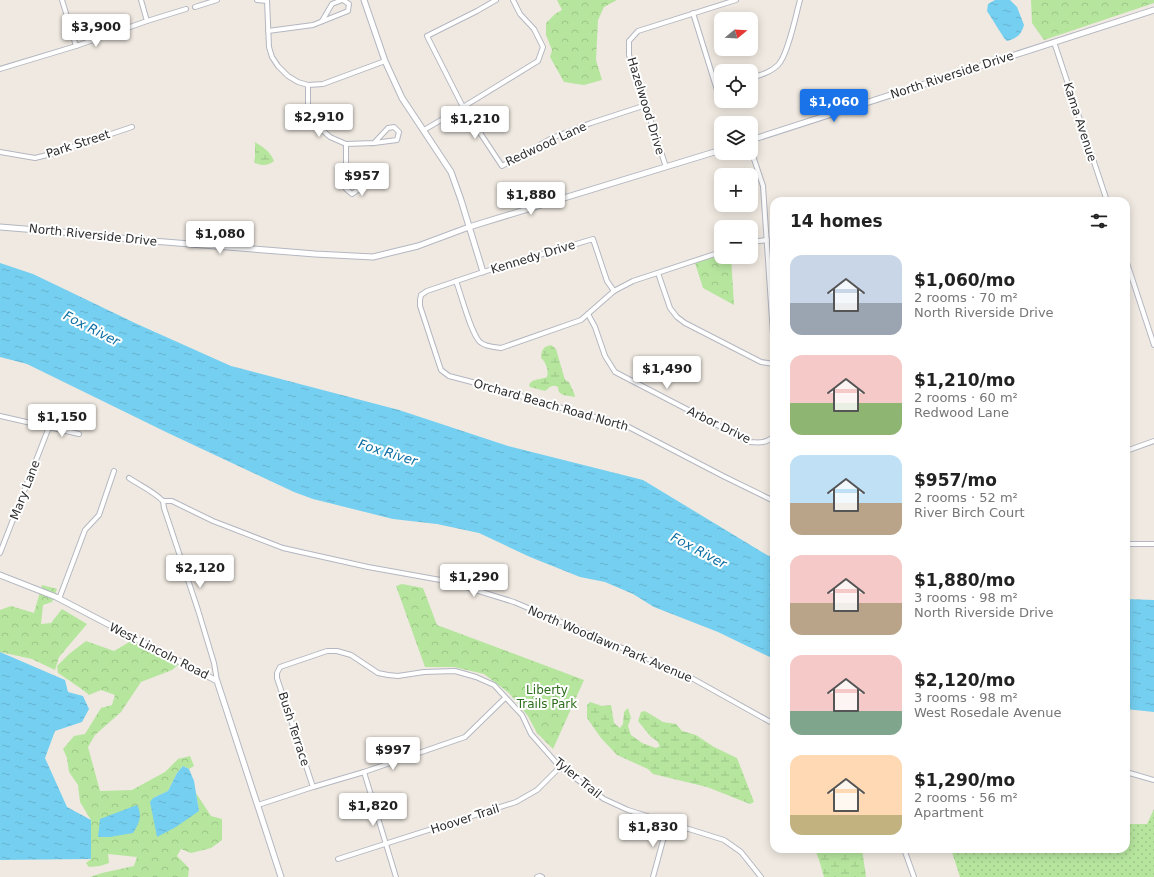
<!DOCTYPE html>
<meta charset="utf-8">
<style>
:root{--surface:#fff;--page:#f2f2f2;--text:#222;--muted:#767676;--accent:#1a73e8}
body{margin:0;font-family:"DejaVu Sans",sans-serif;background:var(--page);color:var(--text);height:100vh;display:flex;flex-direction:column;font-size:15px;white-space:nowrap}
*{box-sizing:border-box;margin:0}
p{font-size:13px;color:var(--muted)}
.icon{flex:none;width:22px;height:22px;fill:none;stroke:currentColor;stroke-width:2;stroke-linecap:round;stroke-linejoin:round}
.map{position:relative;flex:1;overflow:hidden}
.details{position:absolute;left:770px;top:197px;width:360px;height:656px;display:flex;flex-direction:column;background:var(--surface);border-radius:12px;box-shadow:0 2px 10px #0003}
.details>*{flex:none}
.needle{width:26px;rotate:72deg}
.controls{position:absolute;left:714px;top:12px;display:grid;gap:8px}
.controls a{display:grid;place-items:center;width:44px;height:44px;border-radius:8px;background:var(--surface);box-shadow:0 2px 10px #0003;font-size:20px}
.price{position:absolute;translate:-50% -34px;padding:0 9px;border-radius:4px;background:#fff;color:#222;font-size:13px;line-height:26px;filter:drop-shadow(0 1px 2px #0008)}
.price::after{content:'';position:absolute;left:50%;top:24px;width:12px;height:9px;margin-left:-6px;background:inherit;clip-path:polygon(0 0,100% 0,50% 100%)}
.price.active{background:var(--accent);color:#fff}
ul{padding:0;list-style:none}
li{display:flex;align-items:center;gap:12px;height:100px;padding:0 20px}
li span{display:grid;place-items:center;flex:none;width:112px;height:80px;border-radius:12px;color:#555}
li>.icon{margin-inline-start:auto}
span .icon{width:48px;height:48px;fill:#fffc;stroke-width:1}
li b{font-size:17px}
h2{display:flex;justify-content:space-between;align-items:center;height:48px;padding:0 20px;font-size:17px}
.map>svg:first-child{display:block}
.grass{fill:url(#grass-dots)}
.forest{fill:url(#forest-crowns)}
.wetland{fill:url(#wetland-marsh)}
.water{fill:url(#water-ripples)}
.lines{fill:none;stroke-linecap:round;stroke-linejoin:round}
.minor-casing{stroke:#b4b7c1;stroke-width:6}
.tertiary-casing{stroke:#b4b7c1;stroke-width:7}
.minor{stroke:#fff;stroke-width:4}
.tertiary{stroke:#fff;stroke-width:5}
.labels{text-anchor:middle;stroke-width:4;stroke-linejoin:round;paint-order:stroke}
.street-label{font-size:12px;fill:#2e2e2e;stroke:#fff}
.park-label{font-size:12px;fill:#2c6e1b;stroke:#fff}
.water-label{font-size:13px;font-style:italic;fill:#0d6fa3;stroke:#fff}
</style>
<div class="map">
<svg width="1154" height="877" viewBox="0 0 1154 877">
<defs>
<pattern id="grass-dots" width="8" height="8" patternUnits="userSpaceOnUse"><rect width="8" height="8" fill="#b6e59e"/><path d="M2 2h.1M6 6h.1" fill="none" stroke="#9dc588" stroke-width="1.8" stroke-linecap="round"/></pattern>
<pattern id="forest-crowns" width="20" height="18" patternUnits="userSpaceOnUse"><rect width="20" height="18" fill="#b6e59e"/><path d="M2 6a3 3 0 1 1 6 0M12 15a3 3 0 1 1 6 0" fill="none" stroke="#9dc588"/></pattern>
<pattern id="wetland-marsh" width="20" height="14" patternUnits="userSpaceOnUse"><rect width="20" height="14" fill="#b6e59e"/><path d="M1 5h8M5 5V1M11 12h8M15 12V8" fill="none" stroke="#9dc588"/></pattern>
<pattern id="water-ripples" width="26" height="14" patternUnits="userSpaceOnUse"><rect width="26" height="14" fill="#75cff0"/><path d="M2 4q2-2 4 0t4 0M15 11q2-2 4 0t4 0" fill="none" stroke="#66b2ce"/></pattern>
</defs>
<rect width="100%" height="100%" fill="#efe9e1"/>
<!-- grass -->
<path class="grass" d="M 1154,809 L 1154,877 L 960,877 L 951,849 L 1126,849 L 1126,824 L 1147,824 Z"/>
<!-- forest -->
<g class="forest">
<path d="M 557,0 L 617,0 L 604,7 L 598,20 L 596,60 L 602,80 L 584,85 L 564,82 L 550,57 L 552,50 L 546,35 L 546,23 L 555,14 L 562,10 Z"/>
<path d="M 1031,0 L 1154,0 L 1154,3 L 1044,40 L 1032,23 Z"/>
<path d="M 721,255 L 721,257 L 731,257 L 734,305 L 703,288 L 695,263 Z"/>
<path d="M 402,584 L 423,588 L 437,625 L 584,680 L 553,749 L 537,733 L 528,716 L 509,693 L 484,674 L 454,667 L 425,667 L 396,586 Z"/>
<path d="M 42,585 L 57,589 L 52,602 L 43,605 L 41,624 L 51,623 L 62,609 L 87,624 L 59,657 L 55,670 L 32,659 L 0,652 L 0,610 L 11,606 L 34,613 Z"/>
<path d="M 86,641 L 114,651 L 131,641 L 179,664 L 172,670 L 141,682 L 121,712 L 95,735 L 88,747 L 100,791 L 132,790 L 165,772 L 178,759 L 190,756 L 194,766 L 189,769 L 183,766 L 177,773 L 168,791 L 153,798 L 199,811 L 196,793 L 211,816 L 222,819 L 222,840 L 211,848 L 191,853 L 181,849 L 177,856 L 189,868 L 188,877 L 90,877 L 102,873 L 134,866 L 137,857 L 108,854 L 109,863 L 100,866 L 89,867 L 86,863 L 91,859 L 91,820 L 80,802 L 78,785 L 69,772 L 67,758 L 63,749 L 74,736 L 85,734 L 101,708 L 112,705 L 115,695 L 101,690 L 89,695 C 79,686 69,681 58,673 L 57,666 L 69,654 Z"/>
</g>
<!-- wetland -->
<g class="wetland">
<path d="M 255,142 C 264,148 270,151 274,161 C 268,166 260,166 254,162 L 255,157 Z"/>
<path d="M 551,345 L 556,349 L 565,380 L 569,382 L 574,393 L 575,397 L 563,395 L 559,392 L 558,387 C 552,384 550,387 545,391 L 530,387 L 529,385 C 532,378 541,380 547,377 C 549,371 546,362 541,358 L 542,351 L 545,347 Z"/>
<path d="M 590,702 L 602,706 L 611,705 L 614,723 L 620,728 L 623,724 L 624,712 L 628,708 L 631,718 L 628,726 L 631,735 L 642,743 L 656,748 L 660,746 L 657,741 L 651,737 L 638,721 L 641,712 L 645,711 L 663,722 L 676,724 L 682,731 L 696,735 L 714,747 L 737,758 L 754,802 L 750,804 L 707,787 L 653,774 L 648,769 L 617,755 L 601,738 L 587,718 L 587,705 Z"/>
<path d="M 815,849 L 862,849 L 866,877 L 824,877 L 820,863 Z"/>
</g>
<!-- water -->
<g class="water">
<path d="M 995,0 L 1010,0 L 1017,7 L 1024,25 C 1021,35 1017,38 1007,41 L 1004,38 L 987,11 L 988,4 Z"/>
<path d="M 0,263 L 33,274 L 137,324 L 231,366 L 399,410 L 508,446 L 643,480 L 767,555 L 774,558 L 774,659 L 718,632 L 654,607 L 633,594 L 605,582 L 580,577 L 530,557 L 479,533 L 437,524 L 393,519 L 313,499 L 294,492 L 168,433 L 27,364 L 0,357 Z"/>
<path d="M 1126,599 L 1154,600 L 1154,712 L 1126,709 Z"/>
<path d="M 0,652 L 65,680 L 68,692 L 83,696 L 89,709 L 82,722 L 55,731 L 45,758 L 67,807 L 91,820 L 91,859 L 0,860 Z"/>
<path d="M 183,766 L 189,769 L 194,781 L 199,811 L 176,827 L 157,837 L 150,802 L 153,798 L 168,791 L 177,773 Z"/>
<path d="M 137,805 C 143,816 139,823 133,833 L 110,837 L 98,837 L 100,819 Z"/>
</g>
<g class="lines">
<defs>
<g id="minor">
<path d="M 62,0 L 76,46"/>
<path d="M 141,0 L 147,21"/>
<path d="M 257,0 L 267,1"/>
<path d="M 267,0 L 269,47 L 272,57 L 278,66 L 288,76 L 298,82 L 308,85 L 323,84 L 385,61"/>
<path d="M 496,0 L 477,11 L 427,36 L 463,107 L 502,166 L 552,138 L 591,123 L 646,105"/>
<path d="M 195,7 L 217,0"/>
<path d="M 693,13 L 717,90 L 721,88"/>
<path d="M 322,21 L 332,4 L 342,0"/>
<path d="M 268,31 L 313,25 L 348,11 L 349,4 L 343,0"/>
<path d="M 1054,42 L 1107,201"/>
<path d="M 0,69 L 76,46 L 147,21 L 186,9"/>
<path d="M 751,78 C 761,75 771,72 778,65 C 788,55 796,14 800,0"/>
<path d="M 308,85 L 308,104 L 310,112 L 321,129 L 330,137 L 346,144 L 374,143 L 397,140 L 399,132 L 394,127 L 388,128 L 374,143"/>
<path d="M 424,130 L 463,107 L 538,61 L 543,47 L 534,29 L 520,14 L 513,0"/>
<path d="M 346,144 L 346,189 L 352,194 L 359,189 L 359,182 L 353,178 L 346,178"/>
<path d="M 751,150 L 763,186 L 774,349"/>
<path d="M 0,152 L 35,158 L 51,154 L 132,127"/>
<path d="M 666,167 L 629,55 L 629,41 L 638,31 L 736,0"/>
<path d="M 751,242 L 767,240"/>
<path d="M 1126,260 L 1154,345"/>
<path d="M 658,273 L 670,308 L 677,317 L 685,323 L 761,362 L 774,364"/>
<path d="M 456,281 C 461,294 471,334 480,342 C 486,347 494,347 501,348 L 581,320 L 614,291 L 633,281 L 721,252"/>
<path d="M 614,291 L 607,281 L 593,239 L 483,272 L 427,291 L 421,295 L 420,300 L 420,306 L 441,370 L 449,376 L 472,382 L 572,411 L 623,424 L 723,476 L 774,501"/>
<path d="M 588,314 L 595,327 L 605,356 L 615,372 L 750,442 C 760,443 767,443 774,436"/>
<path d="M 0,416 L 79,434"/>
<path d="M 1126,451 L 1154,441"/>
<path d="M 129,478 C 141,486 153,491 163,501"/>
<path d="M 163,501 L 172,501 L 213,521 L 283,548 L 368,567 L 446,581 L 514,602 L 688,676 L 774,724"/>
<path d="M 163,501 L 164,508 L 198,610 L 214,663 L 217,681"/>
<path d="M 1126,544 L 1154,544"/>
<path d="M 0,553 L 49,427"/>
<path d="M 59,599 L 85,530 L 99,515 L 114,471"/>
<path d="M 364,772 L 396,877"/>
<path d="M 1126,772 L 1154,780"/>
<path d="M 313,787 L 277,678 L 277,673 L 280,667 L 327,651 L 337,651 L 351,655 L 378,673 L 388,675 L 398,676 L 424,672 L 455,671 L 476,677 L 494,685 L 522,715 L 531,734 L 560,767 L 604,799 L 628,810 L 724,840 L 741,852 L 761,877"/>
<path d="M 258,805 L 313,787 L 364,772 L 465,737 L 505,698"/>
<path d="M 904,849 L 914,877"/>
<path d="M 338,859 L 516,802 L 537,790 L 560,767"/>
<path d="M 537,877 L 540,876 L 542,877"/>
<path d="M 653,877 L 668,822"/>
</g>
<g id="tertiary">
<path d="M 364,0 L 385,61 L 402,98 L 451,172 L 461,200 L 483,272"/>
<path d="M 751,140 L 1154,10"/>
<path d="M 0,227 L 62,232 L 140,240 L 315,254 L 373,257 L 418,246 L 469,227 L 721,150"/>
<path d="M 0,575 L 56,597 L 217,681 L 281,877"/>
</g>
</defs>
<!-- minor casing -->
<use href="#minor" class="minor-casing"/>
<!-- tertiary casing -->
<use href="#tertiary" class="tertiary-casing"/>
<!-- minor -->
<use href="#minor" class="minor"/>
<!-- tertiary -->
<use href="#tertiary" class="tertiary"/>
</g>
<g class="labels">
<!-- street labels -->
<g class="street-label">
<text transform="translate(952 75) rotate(-18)" y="4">North Riverside Drive</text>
<text transform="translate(646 106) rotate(73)" y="4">Hazelwood Drive</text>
<text transform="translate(1080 122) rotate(72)" y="4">Kama Avenue</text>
<text transform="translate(78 144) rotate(-18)" y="4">Park Street</text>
<text transform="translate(546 144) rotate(-25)" y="4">Redwood Lane</text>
<text transform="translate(93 235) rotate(6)" y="4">North Riverside Drive</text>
<text transform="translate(533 257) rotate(-17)" y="4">Kennedy Drive</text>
<text transform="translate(551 405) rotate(16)" y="4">Orchard Beach Road North</text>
<text transform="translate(719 425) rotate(26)" y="4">Arbor Drive</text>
<text transform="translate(25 490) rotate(-69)" y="4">Mary Lane</text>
<text transform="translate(610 644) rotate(23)" y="4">North Woodlawn Park Avenue</text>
<text transform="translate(159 651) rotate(27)" y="4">West Lincoln Road</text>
<text transform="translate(294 729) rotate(72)" y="4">Bush Terrace</text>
<text transform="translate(578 778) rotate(39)" y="4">Tyler Trail</text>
<text transform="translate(465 819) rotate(-18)" y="4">Hoover Trail</text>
</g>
<!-- park labels -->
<g class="park-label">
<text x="547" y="694">Liberty<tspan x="547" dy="14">Trails Park</tspan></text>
</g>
<!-- water labels -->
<g class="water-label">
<text transform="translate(92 328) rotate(27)" y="5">Fox River</text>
<text transform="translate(388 452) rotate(17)" y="5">Fox River</text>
<text transform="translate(699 550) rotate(28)" y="5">Fox River</text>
</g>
</g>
</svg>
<div class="controls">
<a><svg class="needle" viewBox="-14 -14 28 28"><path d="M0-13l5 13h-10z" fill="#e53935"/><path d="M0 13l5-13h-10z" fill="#767676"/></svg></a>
<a><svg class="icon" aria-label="locate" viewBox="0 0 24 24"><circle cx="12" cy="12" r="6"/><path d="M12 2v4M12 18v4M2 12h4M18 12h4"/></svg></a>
<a><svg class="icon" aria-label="layers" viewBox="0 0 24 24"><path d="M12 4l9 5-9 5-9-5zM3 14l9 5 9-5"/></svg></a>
<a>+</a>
<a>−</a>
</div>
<b class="price" style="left:96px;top:48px">$3,900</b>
<b class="price active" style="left:834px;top:123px">$1,060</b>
<b class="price" style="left:319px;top:138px">$2,910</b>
<b class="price" style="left:475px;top:140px">$1,210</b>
<b class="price" style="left:362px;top:197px">$957</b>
<b class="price" style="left:531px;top:216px">$1,880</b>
<b class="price" style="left:220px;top:255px">$1,080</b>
<b class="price" style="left:667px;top:390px">$1,490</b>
<b class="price" style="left:62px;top:438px">$1,150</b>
<b class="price" style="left:200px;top:589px">$2,120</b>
<b class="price" style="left:474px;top:598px">$1,290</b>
<b class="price" style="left:393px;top:771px">$997</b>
<b class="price" style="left:373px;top:827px">$1,820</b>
<b class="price" style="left:653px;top:848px">$1,830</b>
<section class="details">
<h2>14 homes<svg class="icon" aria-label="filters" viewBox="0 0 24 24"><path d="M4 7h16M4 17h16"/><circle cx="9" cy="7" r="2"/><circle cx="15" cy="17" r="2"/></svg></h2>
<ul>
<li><span style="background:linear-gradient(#c9d6e8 60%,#9aa5b1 0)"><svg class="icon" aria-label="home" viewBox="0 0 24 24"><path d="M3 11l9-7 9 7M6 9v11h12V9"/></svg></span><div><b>$1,060/mo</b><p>2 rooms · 70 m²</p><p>North Riverside Drive</p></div></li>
<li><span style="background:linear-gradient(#f6c9c9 60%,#8fb573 0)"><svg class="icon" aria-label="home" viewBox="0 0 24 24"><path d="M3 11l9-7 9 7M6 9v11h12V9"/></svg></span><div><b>$1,210/mo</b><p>2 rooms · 60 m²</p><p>Redwood Lane</p></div></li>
<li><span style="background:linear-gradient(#bfe0f5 60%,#b9a48a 0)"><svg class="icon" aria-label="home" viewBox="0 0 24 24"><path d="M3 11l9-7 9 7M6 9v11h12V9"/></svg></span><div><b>$957/mo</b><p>2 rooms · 52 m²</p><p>River Birch Court</p></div></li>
<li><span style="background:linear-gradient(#f6c9c9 60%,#b9a48a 0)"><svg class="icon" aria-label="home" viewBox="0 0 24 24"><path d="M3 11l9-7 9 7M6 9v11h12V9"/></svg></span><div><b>$1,880/mo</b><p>3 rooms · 98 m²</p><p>North Riverside Drive</p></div></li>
<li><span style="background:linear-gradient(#f6c9c9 70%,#7fa58c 0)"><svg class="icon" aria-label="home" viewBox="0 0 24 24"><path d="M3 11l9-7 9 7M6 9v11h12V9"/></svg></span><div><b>$2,120/mo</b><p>3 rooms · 98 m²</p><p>West Rosedale Avenue</p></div></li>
<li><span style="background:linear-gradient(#ffd9b3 75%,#c2b280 0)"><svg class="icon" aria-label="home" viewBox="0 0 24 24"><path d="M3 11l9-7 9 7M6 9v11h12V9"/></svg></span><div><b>$1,290/mo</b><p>2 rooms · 56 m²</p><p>Apartment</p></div></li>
</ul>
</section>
</div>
